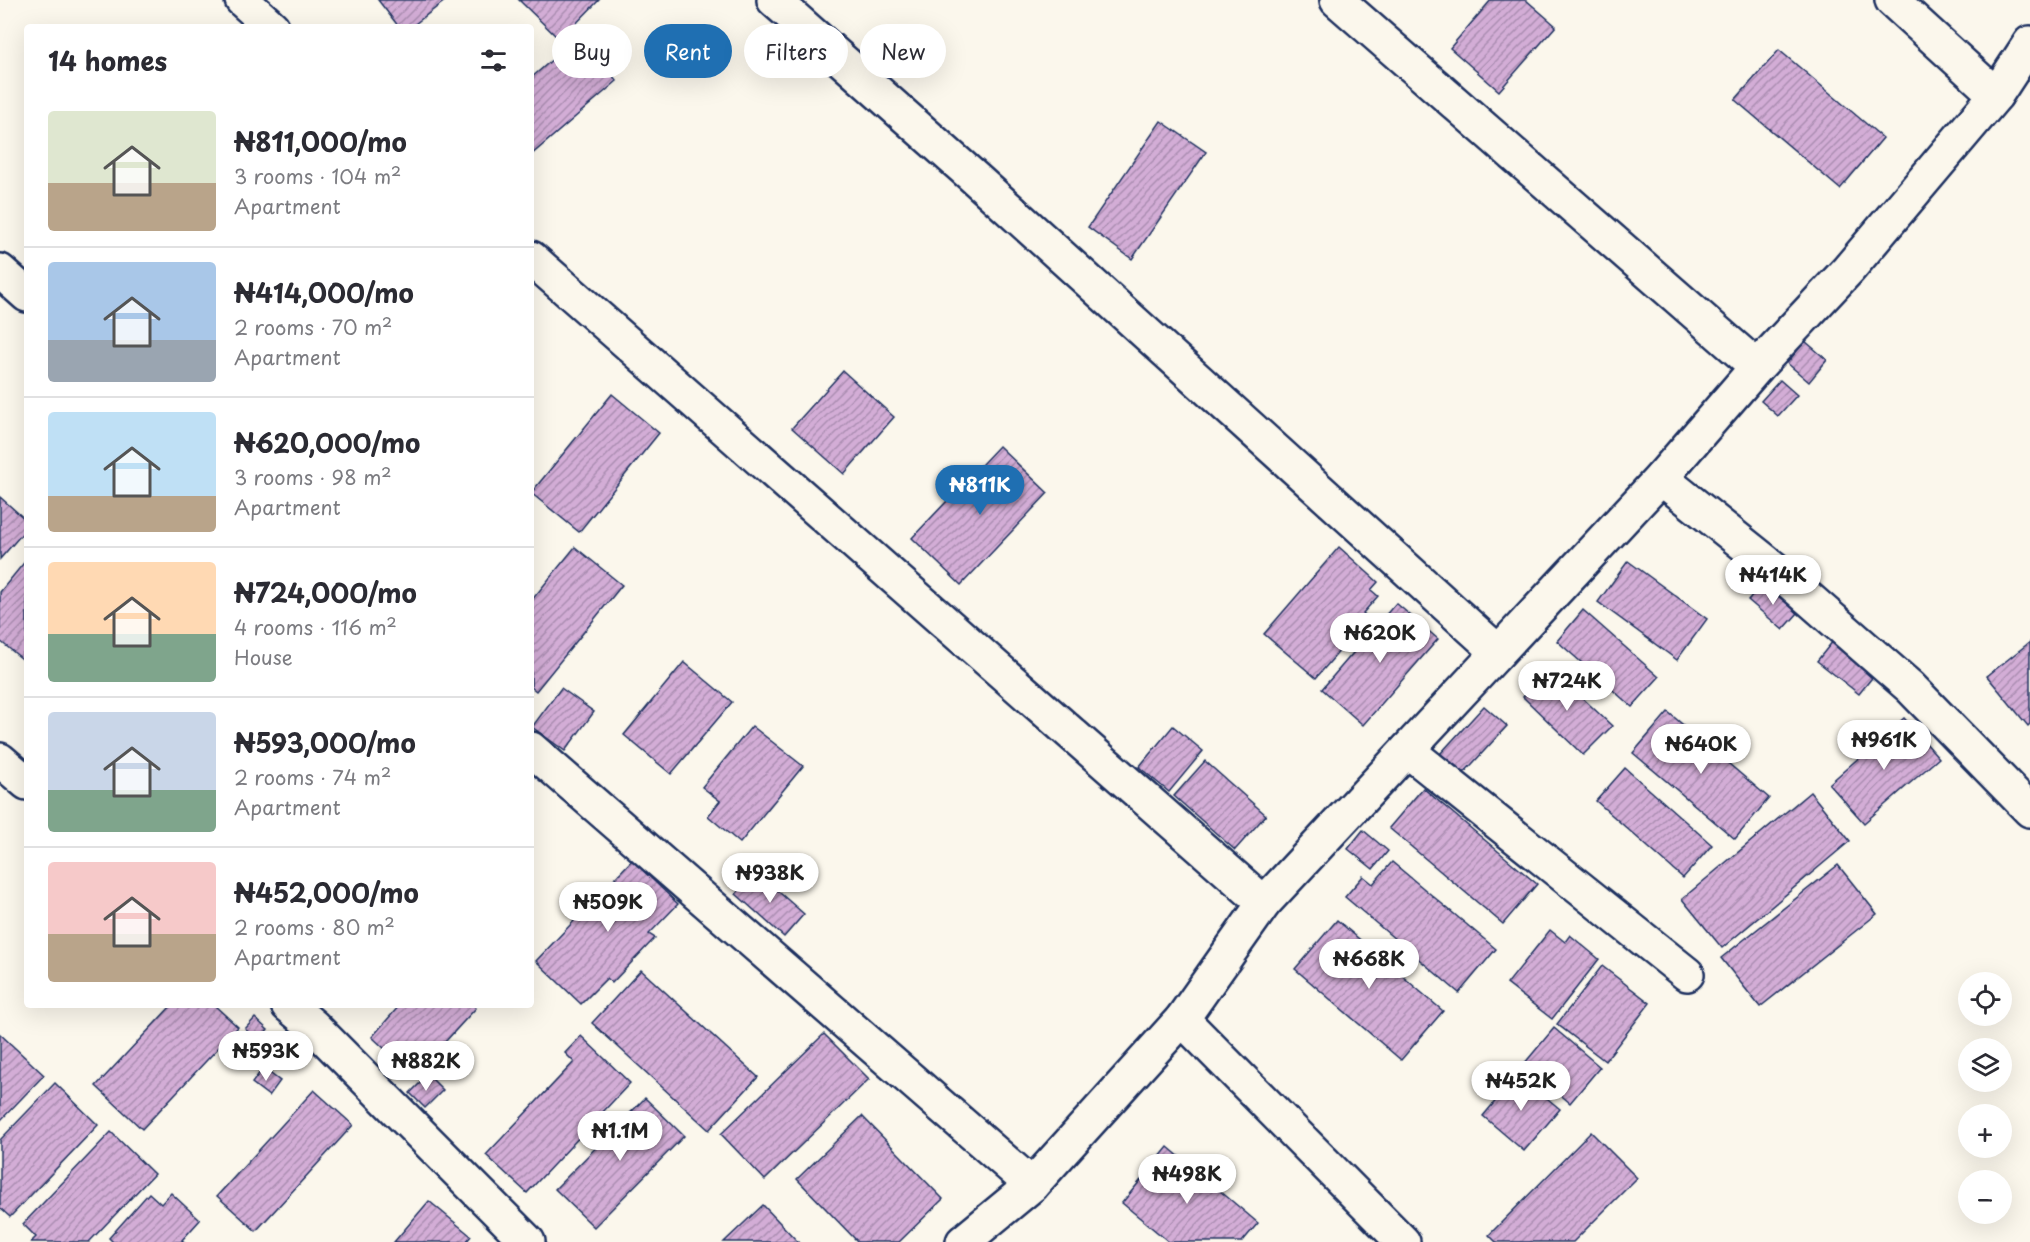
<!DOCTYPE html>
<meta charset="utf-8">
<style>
:root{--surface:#fff;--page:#f7f7f7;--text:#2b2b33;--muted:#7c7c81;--line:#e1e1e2;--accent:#1f6fb2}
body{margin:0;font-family:"Playpen Sans",sans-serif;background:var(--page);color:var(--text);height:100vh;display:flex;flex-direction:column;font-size:22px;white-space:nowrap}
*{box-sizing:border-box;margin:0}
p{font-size:20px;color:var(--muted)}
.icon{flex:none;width:33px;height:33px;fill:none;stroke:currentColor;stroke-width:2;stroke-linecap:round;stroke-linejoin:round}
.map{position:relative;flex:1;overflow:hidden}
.drawer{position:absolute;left:24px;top:24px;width:510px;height:984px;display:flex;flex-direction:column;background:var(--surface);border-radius:6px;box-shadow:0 6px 24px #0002}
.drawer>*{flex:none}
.guide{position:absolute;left:552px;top:24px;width:570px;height:54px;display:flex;gap:12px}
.controls{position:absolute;left:1958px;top:972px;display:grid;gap:12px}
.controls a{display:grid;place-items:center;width:54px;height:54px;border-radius:50%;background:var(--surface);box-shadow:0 6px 24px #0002;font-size:30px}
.price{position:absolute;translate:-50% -51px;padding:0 14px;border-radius:21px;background:#fff;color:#222;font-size:20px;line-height:39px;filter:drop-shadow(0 2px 3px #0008)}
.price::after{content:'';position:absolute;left:50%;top:36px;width:18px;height:14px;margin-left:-9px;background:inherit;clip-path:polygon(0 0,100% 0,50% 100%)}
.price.on{background:var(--accent);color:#fff}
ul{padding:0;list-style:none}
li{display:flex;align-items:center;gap:18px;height:150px;padding:0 24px}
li+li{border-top:2px solid var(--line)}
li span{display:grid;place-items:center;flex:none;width:168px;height:120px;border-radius:6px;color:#555}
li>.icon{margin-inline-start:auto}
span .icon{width:72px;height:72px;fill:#fffc;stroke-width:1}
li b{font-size:26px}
h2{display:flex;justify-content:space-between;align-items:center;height:72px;padding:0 24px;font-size:26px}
.tag{padding:0 21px;border-radius:27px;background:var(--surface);box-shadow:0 6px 24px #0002;font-size:21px;line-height:54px}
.tag.on{background:var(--accent);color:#fff}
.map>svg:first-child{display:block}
.building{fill:url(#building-hatch);stroke:#1b2f5e;stroke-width:1.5}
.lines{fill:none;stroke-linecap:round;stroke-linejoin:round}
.street-casing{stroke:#1b2f5e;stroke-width:38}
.street{stroke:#fbf7ec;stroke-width:33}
</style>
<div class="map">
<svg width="2030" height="1242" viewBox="0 0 2030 1242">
<defs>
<pattern id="building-hatch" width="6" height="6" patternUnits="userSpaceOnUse" patternTransform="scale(1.5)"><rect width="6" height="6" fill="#d3add6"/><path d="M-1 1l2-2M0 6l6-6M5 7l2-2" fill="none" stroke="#aa8db1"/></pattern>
</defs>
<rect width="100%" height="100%" fill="#fbf7ec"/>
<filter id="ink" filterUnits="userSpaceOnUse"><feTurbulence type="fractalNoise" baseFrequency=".0167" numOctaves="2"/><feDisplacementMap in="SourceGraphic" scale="12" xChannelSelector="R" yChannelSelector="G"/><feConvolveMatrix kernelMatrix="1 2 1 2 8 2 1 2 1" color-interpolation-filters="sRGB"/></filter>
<g filter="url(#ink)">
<!-- building -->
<g class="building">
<path d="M 378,0 L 446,0 L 411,27 L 399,27 Z"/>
<path d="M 519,0 L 599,0 L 560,40 Z"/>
<path d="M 1491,0 L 1526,0 L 1556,26 L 1499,91 L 1450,48 Z"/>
<path d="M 578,37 L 617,81 L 531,155 L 531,78 Z"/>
<path d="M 1779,50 L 1883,138 L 1840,189 L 1735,100 Z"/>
<path d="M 1161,121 L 1206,152 L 1132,259 L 1088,227 Z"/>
<path d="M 1805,341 L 1827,360 L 1809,382 L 1787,363 Z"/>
<path d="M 843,371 L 894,417 L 844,474 L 792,428 Z"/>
<path d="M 1780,380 L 1797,395 L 1778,416 L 1761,401 Z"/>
<path d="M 612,394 L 659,433 L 579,532 L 531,493 Z"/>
<path d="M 999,446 L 1048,493 L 961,585 L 912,538 Z"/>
<path d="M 0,497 L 27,521 L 27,528 L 0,559 Z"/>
<path d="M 575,547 L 622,585 L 536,691 L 531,687 L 531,601 Z"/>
<path d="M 1339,547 L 1378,582 L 1371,590 L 1378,596 L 1363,613 L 1368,618 L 1316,678 L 1264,634 Z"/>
<path d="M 27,559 L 27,663 L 0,641 L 0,592 Z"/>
<path d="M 1628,561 L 1707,619 L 1677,660 L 1598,602 Z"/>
<path d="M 1764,582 L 1798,613 L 1783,630 L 1748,600 Z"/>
<path d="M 1396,603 L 1438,639 L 1363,725 L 1322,689 Z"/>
<path d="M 1583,610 L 1659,677 L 1632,707 L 1557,641 Z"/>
<path d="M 1833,641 L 1875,674 L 1859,694 L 1817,661 Z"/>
<path d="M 2030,642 L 2030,724 L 2028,726 L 1987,676 Z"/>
<path d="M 684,662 L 732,702 L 671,774 L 624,735 Z"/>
<path d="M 1551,668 L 1612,726 L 1583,755 L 1523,697 Z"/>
<path d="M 561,688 L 594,712 L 565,751 L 532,727 Z"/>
<path d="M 1484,706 L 1507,726 L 1462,775 L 1440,754 Z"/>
<path d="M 1668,712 L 1769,798 L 1735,839 L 1633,753 Z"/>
<path d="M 1904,718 L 1939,758 L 1864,823 L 1829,784 Z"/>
<path d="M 752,726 L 803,766 L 740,843 L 708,816 L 720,801 L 702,787 Z"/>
<path d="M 1173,726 L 1203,751 L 1169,792 L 1139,767 Z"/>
<path d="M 1205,761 L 1266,815 L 1235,850 L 1174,796 Z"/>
<path d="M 1625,768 L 1712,845 L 1683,878 L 1596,801 Z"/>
<path d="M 1423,788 L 1537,884 L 1503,924 L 1389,828 Z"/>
<path d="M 1810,792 L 1850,841 L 1722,948 L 1682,899 Z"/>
<path d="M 1363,830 L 1388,851 L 1373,869 L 1348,849 Z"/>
<path d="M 632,860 L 678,904 L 649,934 L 655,938 L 612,983 L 607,978 L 581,1004 L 536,961 Z"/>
<path d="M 1392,862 L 1496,949 L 1459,993 L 1345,897 L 1363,876 L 1373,884 Z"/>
<path d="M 1838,865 L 1877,914 L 1760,1007 L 1721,958 Z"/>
<path d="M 756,872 L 804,914 L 784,937 L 736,894 Z"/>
<path d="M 1337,920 L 1443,1011 L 1401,1060 L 1295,969 Z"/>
<path d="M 1550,930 L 1565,942 L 1570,935 L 1599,959 L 1552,1019 L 1507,984 Z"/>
<path d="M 1602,966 L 1650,1003 L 1605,1061 L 1557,1024 Z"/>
<path d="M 641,970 L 758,1077 L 709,1130 L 592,1023 Z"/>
<path d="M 172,1005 L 214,1005 L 238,1027 L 142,1129 L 96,1086 Z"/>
<path d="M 400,1005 L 473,1005 L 476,1008 L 414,1076 L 372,1037 Z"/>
<path d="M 255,1018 L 268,1030 L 258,1041 L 245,1029 Z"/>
<path d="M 1554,1028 L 1600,1067 L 1570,1103 L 1524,1064 Z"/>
<path d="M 0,1034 L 44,1075 L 0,1121 Z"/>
<path d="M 824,1034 L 869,1079 L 765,1180 L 721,1134 Z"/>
<path d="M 581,1036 L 630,1083 L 527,1193 L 486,1155 L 574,1062 L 565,1053 Z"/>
<path d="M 263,1068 L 280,1081 L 269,1096 L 252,1083 Z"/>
<path d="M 1518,1074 L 1560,1109 L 1524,1151 L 1483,1116 Z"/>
<path d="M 428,1075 L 443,1090 L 425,1108 L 410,1093 Z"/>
<path d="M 55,1083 L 98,1125 L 10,1217 L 0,1208 L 0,1140 Z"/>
<path d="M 314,1090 L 353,1125 L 256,1231 L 217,1196 Z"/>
<path d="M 645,1098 L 684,1136 L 594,1227 L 555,1189 Z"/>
<path d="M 862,1116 L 943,1199 L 899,1242 L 858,1242 L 797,1179 Z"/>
<path d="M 111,1132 L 154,1174 L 89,1242 L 31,1242 L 36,1237 L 23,1224 Z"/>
<path d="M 1591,1132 L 1637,1178 L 1573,1242 L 1496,1242 L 1489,1235 Z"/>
<path d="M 1168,1147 L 1258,1223 L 1242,1242 L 1169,1242 L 1122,1203 Z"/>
<path d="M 149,1193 L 161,1204 L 171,1193 L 200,1220 L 182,1240 L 184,1242 L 113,1242 L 109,1238 Z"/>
<path d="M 429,1201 L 471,1236 L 466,1242 L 394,1242 Z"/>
<path d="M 763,1205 L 798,1242 L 724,1242 Z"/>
</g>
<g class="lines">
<defs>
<g id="street">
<path d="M 242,0 L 272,27"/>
<path d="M 774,0 L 977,180 L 1498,652"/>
<path d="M 1337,0 L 1757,367"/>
<path d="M 1892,0 L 1996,95"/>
<path d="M 531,258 L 1264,903"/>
<path d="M 0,271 L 27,295"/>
<path d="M 1661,478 L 1776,570 L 1910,687 L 2030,810"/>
<path d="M 531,749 L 1032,1185"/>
<path d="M 1407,750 L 1687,974"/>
<path d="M 0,760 L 27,783"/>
<path d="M 288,1005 L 313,1026 L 528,1242"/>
<path d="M 1182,1019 L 1403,1242"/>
<path d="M 963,1242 L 1032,1185 L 1182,1019 L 1264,903 L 1661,478 L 1757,367 L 1848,270 L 1996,95 L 2030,43"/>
</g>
</defs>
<!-- street casing -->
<use href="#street" class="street-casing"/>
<!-- street -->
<use href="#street" class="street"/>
</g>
</g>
</svg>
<div class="controls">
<a><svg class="icon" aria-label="locate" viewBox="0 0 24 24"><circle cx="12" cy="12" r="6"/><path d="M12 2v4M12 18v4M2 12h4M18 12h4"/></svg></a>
<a><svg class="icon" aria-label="layers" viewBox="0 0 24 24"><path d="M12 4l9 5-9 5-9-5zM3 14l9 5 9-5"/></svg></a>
<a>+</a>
<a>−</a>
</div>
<b class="price on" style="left:980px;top:516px">₦811K</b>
<b class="price" style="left:1773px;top:606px">₦414K</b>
<b class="price" style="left:1380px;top:664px">₦620K</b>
<b class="price" style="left:1567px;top:712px">₦724K</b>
<b class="price" style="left:1884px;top:771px">₦961K</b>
<b class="price" style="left:1701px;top:775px">₦640K</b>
<b class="price" style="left:770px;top:904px">₦938K</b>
<b class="price" style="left:608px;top:933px">₦509K</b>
<b class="price" style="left:1369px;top:990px">₦668K</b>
<b class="price" style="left:266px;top:1082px">₦593K</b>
<b class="price" style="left:426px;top:1092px">₦882K</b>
<b class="price" style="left:1521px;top:1112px">₦452K</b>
<b class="price" style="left:620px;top:1162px">₦1.1M</b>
<b class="price" style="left:1187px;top:1205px">₦498K</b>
<div class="guide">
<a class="tag">Buy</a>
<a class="tag on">Rent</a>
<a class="tag">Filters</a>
<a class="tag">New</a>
</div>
<section class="drawer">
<h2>14 homes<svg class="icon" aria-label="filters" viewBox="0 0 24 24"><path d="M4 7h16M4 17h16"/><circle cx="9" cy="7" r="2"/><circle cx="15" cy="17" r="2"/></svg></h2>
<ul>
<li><span style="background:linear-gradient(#dfe7d0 60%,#b9a48a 0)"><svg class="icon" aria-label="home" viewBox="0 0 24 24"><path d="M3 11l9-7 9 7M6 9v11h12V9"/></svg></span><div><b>₦811,000/mo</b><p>3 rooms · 104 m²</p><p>Apartment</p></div></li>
<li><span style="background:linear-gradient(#a9c7e8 65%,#9aa5b1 0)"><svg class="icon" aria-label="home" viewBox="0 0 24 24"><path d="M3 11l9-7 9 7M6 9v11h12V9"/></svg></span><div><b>₦414,000/mo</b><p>2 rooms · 70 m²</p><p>Apartment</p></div></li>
<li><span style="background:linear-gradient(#bfe0f5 70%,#b9a48a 0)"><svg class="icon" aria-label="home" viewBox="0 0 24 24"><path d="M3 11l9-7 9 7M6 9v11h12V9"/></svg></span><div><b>₦620,000/mo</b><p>3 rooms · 98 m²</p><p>Apartment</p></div></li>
<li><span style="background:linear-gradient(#ffd9b3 60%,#7fa58c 0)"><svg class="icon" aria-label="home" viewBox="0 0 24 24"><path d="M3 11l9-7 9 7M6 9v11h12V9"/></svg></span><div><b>₦724,000/mo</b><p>4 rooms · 116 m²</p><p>House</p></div></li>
<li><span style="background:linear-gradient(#c9d6e8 65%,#7fa58c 0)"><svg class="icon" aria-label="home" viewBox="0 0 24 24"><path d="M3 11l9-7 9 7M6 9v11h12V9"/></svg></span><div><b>₦593,000/mo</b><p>2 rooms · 74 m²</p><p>Apartment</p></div></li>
<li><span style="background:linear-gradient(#f6c9c9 60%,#b9a48a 0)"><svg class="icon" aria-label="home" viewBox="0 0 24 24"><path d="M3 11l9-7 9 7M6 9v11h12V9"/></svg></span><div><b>₦452,000/mo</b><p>2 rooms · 80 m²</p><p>Apartment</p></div></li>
</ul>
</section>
</div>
